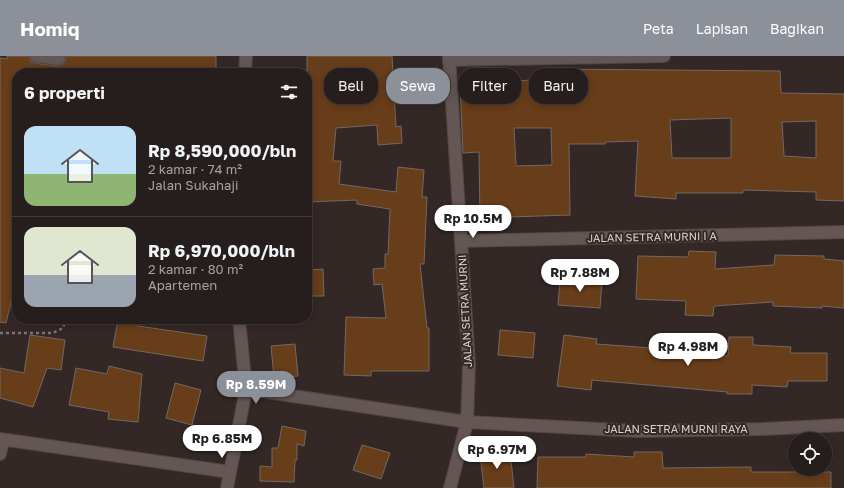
<!DOCTYPE html>
<html lang="id">
<meta charset="utf-8">
<style>
:root{--surface:#261e1c;--page:#2e2725;--text:#f1f3f6;--muted:#a4a2a3;--line:#423c3b;--accent:#8c9099}
body{margin:0;font-family:"Golos Text",sans-serif;background:var(--page);color:var(--text);height:100vh;display:flex;flex-direction:column;font-size:15px;white-space:nowrap}
*{box-sizing:border-box;margin:0}
p{font-size:13px;color:var(--muted)}
.icon{flex:none;width:22px;height:22px;fill:none;stroke:currentColor;stroke-width:2;stroke-linecap:round;stroke-linejoin:round}
.map{position:relative;flex:1;overflow:hidden}
.drawer{position:absolute;left:12px;top:12px;width:300px;height:256px;display:flex;flex-direction:column;background:var(--surface);border-radius:16px;box-shadow:0 2px 10px #0003,0 0 0 1px var(--line)}
.drawer>*{flex:none}
.top-card{position:absolute;left:324px;top:12px;width:380px;height:36px;display:flex;gap:8px}
.controls{position:absolute;left:788px;top:376px;display:grid;gap:8px}
.controls a{display:grid;place-items:center;width:44px;height:44px;border-radius:50%;background:var(--surface);box-shadow:0 2px 10px #0003,0 0 0 1px var(--line);font-size:20px}
.price{position:absolute;translate:-50% -34px;padding:0 9px;border-radius:14px;background:#fff;color:#222;font-size:13px;line-height:26px;filter:drop-shadow(0 1px 2px #0008)}
.price::after{content:'';position:absolute;left:50%;top:24px;width:12px;height:9px;margin-left:-6px;background:inherit;clip-path:polygon(0 0,100% 0,50% 100%)}
.price.current{background:var(--accent);color:#fff}
ul{padding:0;list-style:none}
li{display:flex;align-items:center;gap:12px;height:100px;padding:0 12px}
li+li{border-top:1px solid var(--line)}
li span{display:grid;place-items:center;flex:none;width:112px;height:80px;border-radius:12px;color:#555}
li>.icon{margin-inline-start:auto}
span .icon{width:48px;height:48px;fill:#fffc;stroke-width:1}
li b{font-size:17px}
h2{display:flex;justify-content:space-between;align-items:center;height:48px;padding:0 12px;font-size:17px}
.pill{padding:0 14px;border-radius:16px;background:var(--surface);box-shadow:0 2px 10px #0003,0 0 0 1px var(--line);font-size:14px;line-height:36px}
.pill.current{background:var(--accent);color:#fff}
header{display:flex;align-items:center;gap:24px;box-sizing:border-box;height:56px;padding:0 20px;background:var(--accent);color:#fff}
header strong{font-size:19px}
nav{display:flex;gap:22px;margin-inline-start:auto;font-size:14px}
.map>svg:first-child{display:block}
.building{fill:#683d1a;stroke:#736861;fill-rule:evenodd}
.lines{fill:none;stroke-linecap:round;stroke-linejoin:round}
.minor-casing{stroke:#4f4644;stroke-width:14}
.path{stroke:#7f7573;stroke-width:2.5;stroke-dasharray:3 3;stroke-linecap:butt}
.minor{stroke:#635654;stroke-width:12}
.labels{text-anchor:middle;stroke-width:4;stroke-linejoin:round;paint-order:stroke}
.street-label{font-size:11px;fill:#d9d1d0;stroke:#332825}
</style>
<header>
<strong>Homiq</strong>
<nav><a>Peta</a><a>Lapisan</a><a>Bagikan</a></nav>
</header>
<div class="map">
<svg width="844" height="432" viewBox="0 0 844 432">
<rect width="100%" height="100%" fill="#332825"/>
<!-- building -->
<g class="building">
<path d="M 7,0 L 29,0 L 31,6 L 35,7 L 58,10 L 65,7 L 66,0 L 216,0 L 216,17 L 17,17 L 17,28 L 13,45 L 17,46 L 17,222 L 6,267 L 0,266 L 0,2 L 7,3 Z"/>
<path d="M 307,0 L 392,0 L 396,71 L 401,70 L 402,87 L 378,89 L 377,69 L 336,72 L 333,105 L 341,105 L 339,128 L 396,136 L 398,111 L 424,114 L 422,141 L 427,141 L 424,208 L 420,208 L 427,272 L 429,272 L 429,315 L 371,315 L 371,320 L 344,319 L 346,261 L 386,262 L 382,228 L 374,229 L 373,213 L 385,212 L 385,198 L 388,198 L 390,153 L 357,148 L 357,144 L 307,146 Z"/>
<path d="M 549,13 L 780,15 L 781,37 L 844,38 L 844,145 L 816,144 L 816,136 L 743,134 L 743,137 L 676,137 L 676,143 L 635,140 L 638,85 L 605,86 L 605,88 L 569,88 L 570,159 L 480,162 L 479,96 L 463,97 L 460,28 L 550,23 ZM 731,62 L 731,102 L 672,102 L 670,64 ZM 816,65 L 816,102 L 784,100 L 782,66 ZM 514,72 L 551,72 L 552,109 L 516,110 Z"/>
<path d="M 689,195 L 716,196 L 715,213 L 774,209 L 775,199 L 824,200 L 824,203 L 844,205 L 844,252 L 822,250 L 822,252 L 773,250 L 773,246 L 714,250 L 713,260 L 685,259 L 686,245 L 636,243 L 638,200 L 688,201 Z"/>
<path d="M 323,213 L 324,240 L 307,240 L 307,214 Z"/>
<path d="M 560,223 L 602,225 L 600,252 L 558,249 Z"/>
<path d="M 118,263 L 139,263 L 138,270 L 207,280 L 203,305 L 113,291 Z"/>
<path d="M 500,274 L 535,277 L 533,302 L 498,299 Z"/>
<path d="M 30,279 L 65,284 L 61,314 L 47,312 L 33,351 L 0,342 L 0,312 L 24,317 Z"/>
<path d="M 564,279 L 597,283 L 596,288 L 652,292 L 652,296 L 728,300 L 729,281 L 753,281 L 753,289 L 791,291 L 790,297 L 827,297 L 827,325 L 788,325 L 787,331 L 752,329 L 752,338 L 727,338 L 727,336 L 592,324 L 591,334 L 557,330 Z"/>
<path d="M 295,288 L 298,320 L 274,322 L 271,290 Z"/>
<path d="M 109,310 L 142,318 L 138,366 L 108,363 L 109,356 L 69,349 L 76,312 L 107,318 Z"/>
<path d="M 175,327 L 201,334 L 192,369 L 166,362 Z"/>
<path d="M 282,370 L 306,375 L 304,390 L 297,388 L 297,404 L 295,404 L 294,426 L 260,425 L 260,410 L 272,411 L 272,392 L 278,392 Z"/>
<path d="M 362,389 L 390,397 L 381,423 L 353,414 Z"/>
<path d="M 510,395 L 514,432 L 484,432 L 480,398 Z"/>
<path d="M 634,396 L 662,396 L 663,412 L 751,411 L 751,416 L 831,416 L 831,432 L 537,432 L 538,401 L 586,401 L 586,398 L 634,401 Z"/>
</g>
<g class="lines">
<defs>
<g id="minor">
<path d="M 36,0 L 59,3"/>
<path d="M 449,0 L 469,309 L 467,366 L 450,432"/>
<path d="M 449,4 L 664,0"/>
<path d="M 245,17 L 246,0"/>
<path d="M 461,185 L 844,176"/>
<path d="M 246,333 L 467,366 L 638,375 L 763,373 L 844,369"/>
<path d="M 0,383 L 230,416"/>
<path d="M 0,398 L 3,384"/>
<path d="M 227,432 L 246,333 L 239,263"/>
</g>
</defs>
<!-- minor casing -->
<use href="#minor" class="minor-casing"/>
<!-- path -->
<path class="path" d="M 0,277 L 53,277 L 63,272 L 66,263"/>
<!-- minor -->
<use href="#minor" class="minor"/>
</g>
<g class="labels">
<!-- street labels -->
<g class="street-label">
<text transform="translate(652 181) rotate(-1)" y="4">JALAN SETRA MURNI I A</text>
<text transform="translate(465 255) rotate(-93)" y="4">JALAN SETRA MURNI</text>
<text x="676" y="377">JALAN SETRA MURNI RAYA</text>
</g>
</g>
</svg>
<div class="controls">
<a><svg class="icon" aria-label="locate" viewBox="0 0 24 24"><circle cx="12" cy="12" r="6"/><path d="M12 2v4M12 18v4M2 12h4M18 12h4"/></svg></a>
</div>
<b class="price" style="left:473px;top:183px">Rp 10.5M</b>
<b class="price" style="left:580px;top:237px">Rp 7.88M</b>
<b class="price" style="left:688px;top:311px">Rp 4.98M</b>
<b class="price current" style="left:256px;top:349px">Rp 8.59M</b>
<b class="price" style="left:222px;top:403px">Rp 6.85M</b>
<b class="price" style="left:497px;top:414px">Rp 6.97M</b>
<div class="top-card">
<a class="pill">Beli</a>
<a class="pill current">Sewa</a>
<a class="pill">Filter</a>
<a class="pill">Baru</a>
</div>
<section class="drawer">
<h2>6 properti<svg class="icon" aria-label="filters" viewBox="0 0 24 24"><path d="M4 7h16M4 17h16"/><circle cx="9" cy="7" r="2"/><circle cx="15" cy="17" r="2"/></svg></h2>
<ul>
<li><span style="background:linear-gradient(#bfe0f5 60%,#8fb573 0)"><svg class="icon" aria-label="home" viewBox="0 0 24 24"><path d="M3 11l9-7 9 7M6 9v11h12V9"/></svg></span><div><b>Rp 8,590,000/bln</b><p>2 kamar · 74 m²</p><p>Jalan Sukahaji</p></div></li>
<li><span style="background:linear-gradient(#dfe7d0 60%,#9aa5b1 0)"><svg class="icon" aria-label="home" viewBox="0 0 24 24"><path d="M3 11l9-7 9 7M6 9v11h12V9"/></svg></span><div><b>Rp 6,970,000/bln</b><p>2 kamar · 80 m²</p><p>Apartemen</p></div></li>
</ul>
</section>
</div>
